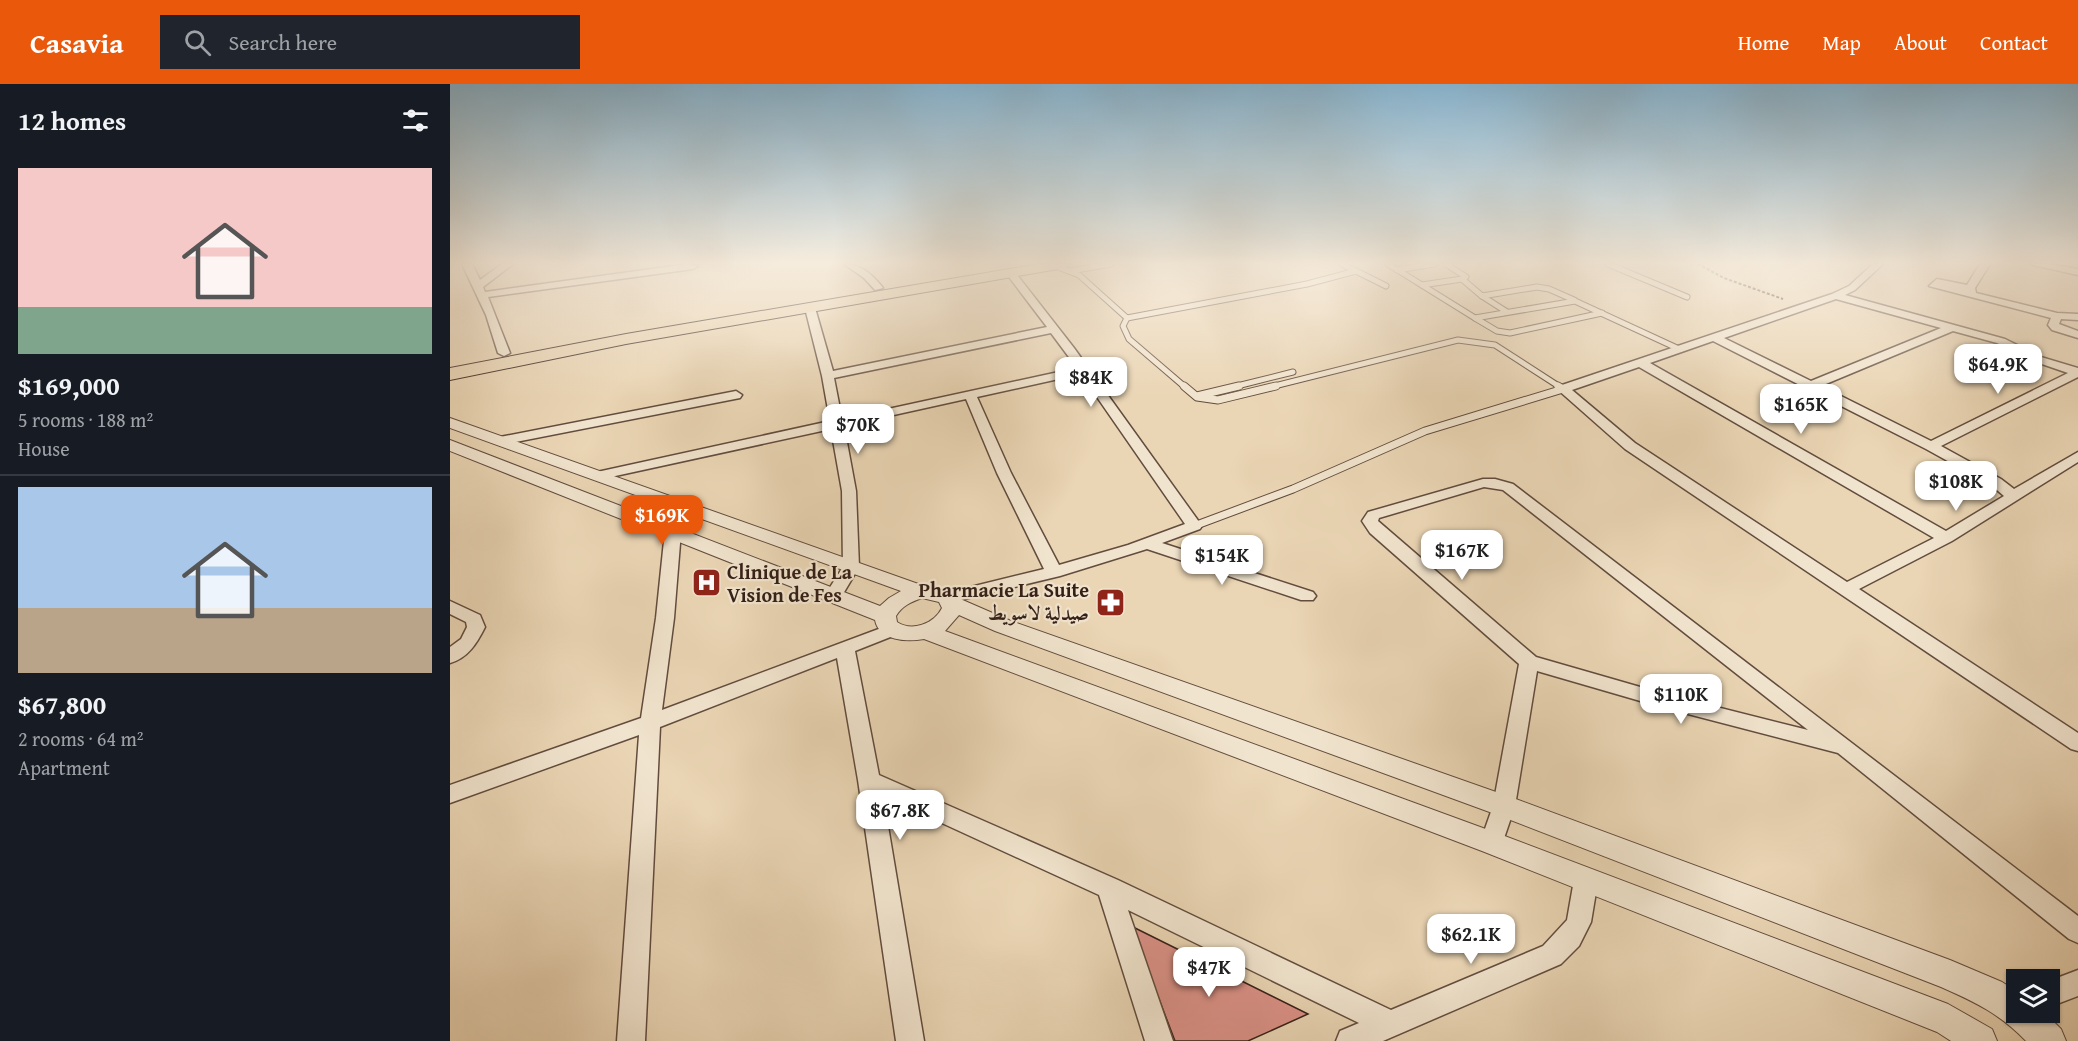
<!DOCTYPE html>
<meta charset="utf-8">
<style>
:root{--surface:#171b24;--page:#20242c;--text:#f1f3f6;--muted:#9ea1a6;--line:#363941;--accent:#ea580c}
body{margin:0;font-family:"Gentium Book Plus",Amiri,serif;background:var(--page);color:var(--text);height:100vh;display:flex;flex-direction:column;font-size:22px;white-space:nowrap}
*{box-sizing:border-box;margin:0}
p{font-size:20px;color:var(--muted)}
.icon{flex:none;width:33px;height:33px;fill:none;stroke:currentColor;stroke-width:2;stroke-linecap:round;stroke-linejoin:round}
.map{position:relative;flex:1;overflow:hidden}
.details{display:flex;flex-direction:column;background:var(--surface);width:450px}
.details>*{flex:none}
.tools{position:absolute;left:1556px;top:885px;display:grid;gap:12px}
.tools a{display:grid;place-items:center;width:54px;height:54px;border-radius:0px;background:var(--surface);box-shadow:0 2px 4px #0004;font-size:30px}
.price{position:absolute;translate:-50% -51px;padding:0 14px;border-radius:12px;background:#fff;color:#222;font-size:20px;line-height:39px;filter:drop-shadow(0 2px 3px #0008)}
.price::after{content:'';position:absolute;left:50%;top:36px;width:18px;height:14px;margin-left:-9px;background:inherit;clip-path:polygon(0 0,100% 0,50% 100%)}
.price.active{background:var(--accent);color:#fff}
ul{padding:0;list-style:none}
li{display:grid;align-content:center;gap:12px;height:318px;padding:0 18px}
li+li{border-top:2px solid var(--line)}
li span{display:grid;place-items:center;height:186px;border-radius:0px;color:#555}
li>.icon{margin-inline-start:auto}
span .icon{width:108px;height:108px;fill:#fffc;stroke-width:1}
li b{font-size:26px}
h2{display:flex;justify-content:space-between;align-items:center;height:72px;padding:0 18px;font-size:26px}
header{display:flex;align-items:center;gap:36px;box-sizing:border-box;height:84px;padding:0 30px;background:var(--accent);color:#fff}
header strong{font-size:28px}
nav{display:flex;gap:33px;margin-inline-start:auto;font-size:21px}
.search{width:420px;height:54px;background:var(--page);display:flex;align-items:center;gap:15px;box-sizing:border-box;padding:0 21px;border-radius:0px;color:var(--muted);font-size:22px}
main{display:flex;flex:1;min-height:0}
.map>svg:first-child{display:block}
.building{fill:#db9187;stroke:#341f17;stroke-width:1.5}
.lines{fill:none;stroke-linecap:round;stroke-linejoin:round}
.service-far1-casing{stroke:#624c3e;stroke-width:7}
.service-casing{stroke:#624c3e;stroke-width:9}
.minor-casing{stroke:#624c3e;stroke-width:3}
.tertiary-casing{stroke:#624c3e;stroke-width:2}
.primary-casing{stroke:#341f17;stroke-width:2}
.path{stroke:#341f17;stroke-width:2;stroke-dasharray:3 2;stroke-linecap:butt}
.service-far1{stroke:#f1e4ce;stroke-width:5}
.service{stroke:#f1e4ce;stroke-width:7}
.minor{fill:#f1e4ce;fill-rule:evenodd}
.tertiary{fill:#f1e4ce;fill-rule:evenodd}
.primary{fill:#ead5b4;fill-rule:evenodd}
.labels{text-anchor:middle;stroke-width:4.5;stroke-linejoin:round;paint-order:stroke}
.poi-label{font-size:20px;font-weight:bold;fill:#341f17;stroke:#f1e4ce;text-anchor:start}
</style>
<header>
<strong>Casavia</strong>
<div class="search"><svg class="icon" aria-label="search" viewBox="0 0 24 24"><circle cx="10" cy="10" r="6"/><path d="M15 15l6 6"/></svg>Search here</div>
<nav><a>Home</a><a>Map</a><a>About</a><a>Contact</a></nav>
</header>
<main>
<section class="details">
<h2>12 homes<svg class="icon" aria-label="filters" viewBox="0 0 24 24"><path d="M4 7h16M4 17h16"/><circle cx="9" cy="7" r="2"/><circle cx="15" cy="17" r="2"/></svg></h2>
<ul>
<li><span style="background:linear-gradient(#f6c9c9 75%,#7fa58c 0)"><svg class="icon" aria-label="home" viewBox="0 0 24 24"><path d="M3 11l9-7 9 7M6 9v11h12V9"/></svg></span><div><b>$169,000</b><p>5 rooms · 188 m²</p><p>House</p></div></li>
<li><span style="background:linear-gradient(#a9c7e8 65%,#b9a48a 0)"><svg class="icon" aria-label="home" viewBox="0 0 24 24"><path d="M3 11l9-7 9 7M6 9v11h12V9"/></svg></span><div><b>$67,800</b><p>2 rooms · 64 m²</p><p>Apartment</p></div></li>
</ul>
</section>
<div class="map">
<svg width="1628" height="957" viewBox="0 0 1628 957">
<rect width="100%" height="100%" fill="#ead5b4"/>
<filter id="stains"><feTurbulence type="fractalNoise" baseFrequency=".00333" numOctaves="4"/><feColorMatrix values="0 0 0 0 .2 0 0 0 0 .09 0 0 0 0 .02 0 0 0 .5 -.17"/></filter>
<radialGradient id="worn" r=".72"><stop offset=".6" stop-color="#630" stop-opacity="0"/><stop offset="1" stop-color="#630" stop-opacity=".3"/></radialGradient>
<!-- building -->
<path class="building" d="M 681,842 L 858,930 L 798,957 L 725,957 Z"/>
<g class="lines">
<defs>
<g id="service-far1">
<path d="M 938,180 L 1025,234 L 1125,217 L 1229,265"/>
<path d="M 996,180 L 1016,193 L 1012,195 L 1032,212 L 1087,203 L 1099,205 L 1124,216"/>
<path d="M 1158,180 L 1237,213"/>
<path d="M 605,182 L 629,191 L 677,234 L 857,200 L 906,187 L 892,180"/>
<path d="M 947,186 L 984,180"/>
<path d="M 620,187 L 661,180"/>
<path d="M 906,187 L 936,202"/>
<path d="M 972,201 L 1012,195"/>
<path d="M 1032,212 L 1057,228"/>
<path d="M 677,234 L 673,242 L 679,255 L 735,303"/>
<path d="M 1025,234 L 1047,247 L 1060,249 L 1152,229"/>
<path d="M 783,303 L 843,288"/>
<path d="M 820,303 L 1008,256 L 1045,261 L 1110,303"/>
</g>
<g id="service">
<path d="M 734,302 L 747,313 L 768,316 L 826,302"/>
<path d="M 1108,302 L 1113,305"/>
<path d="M 747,312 L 789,302"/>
<path d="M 744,442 L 843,405 L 975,347 L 1113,305"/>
</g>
<g id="minor">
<path d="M 12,180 L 22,180 L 30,196 L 52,180 L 63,180 L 33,203 L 35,208 L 238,180 L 248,182 L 243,185 L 38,213 L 60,269 L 54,272 L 48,269 L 36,231 Z"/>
<path d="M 394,180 C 411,180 423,191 433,204 L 425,206 L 414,194 Z"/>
<path d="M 1423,180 L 1433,180 L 1405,206 L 1395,211 L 1555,255 L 1591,273 L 1628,284 L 1628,293 L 1491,362 L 1551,395 L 1564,405 L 1628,368 L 1628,378 L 1502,457 L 1409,505 L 1628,649 L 1628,667 L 1621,665 L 1175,365 L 1107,305 L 1109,302 L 1382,210 L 1399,202 ZM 1386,215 L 1491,244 L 1361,297 L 1274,254 ZM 1503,247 L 1547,259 L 1583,277 L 1618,289 L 1481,357 L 1371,302 ZM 1263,257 L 1476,365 L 1541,401 L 1554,412 L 1496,447 L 1200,279 ZM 1189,283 L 1484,454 L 1397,498 L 1185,359 L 1122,306 Z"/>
<path d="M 1530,180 L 1540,180 L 1525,204 L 1526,209 L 1607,229 L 1628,230 L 1628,236 L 1611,235 L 1609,240 L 1628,247 L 1628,254 L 1602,246 L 1598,241 L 1601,234 L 1479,202 L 1487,195 L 1517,201 Z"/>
<path d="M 1579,180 L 1599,180 L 1628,185 L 1628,191 Z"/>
<path d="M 561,186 L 564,187 L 624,264 L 752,442 L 750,445 L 712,459 L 863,508 L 866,512 L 863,516 L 851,516 L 697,465 L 610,492 L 498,519 L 492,518 L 489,514 L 492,510 L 594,485 L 547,389 L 516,315 L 394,342 L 406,407 L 409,483 L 390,515 L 378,515 L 375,511 L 393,483 L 392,407 L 381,345 L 147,396 L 140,392 L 147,388 L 380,337 L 372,292 L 355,224 L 356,222 L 365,224 L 383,287 L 597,243 L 556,189 ZM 601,249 L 627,284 L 392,335 L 384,294 ZM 631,290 L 735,440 L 678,461 L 609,481 L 561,389 L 527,313 Z"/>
<path d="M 286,307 L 292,311 L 290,314 L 50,361 L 43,357 L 50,353 Z"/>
<path d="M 1033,395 L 1045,395 L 1063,400 L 1628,832 L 1628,859 L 1619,855 L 1388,669 L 1211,623 L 1087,587 L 1065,722 L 1050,766 L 1042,769 L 1034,766 L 1030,759 L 1043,722 L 1069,580 L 920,449 L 912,437 L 918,428 ZM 1034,403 L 1053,406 L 1358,646 L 1211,609 L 1086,573 L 928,437 L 929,434 Z"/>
<path d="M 232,417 L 240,422 L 231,447 L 224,534 L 212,626 L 442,540 L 448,542 L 451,546 L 448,550 L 405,567 L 429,691 L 668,796 L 941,926 L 1093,862 L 1117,836 L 1124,796 L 1127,788 L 1136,785 L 1145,788 L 1148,796 L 1141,838 L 1129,862 L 1111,880 L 933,957 L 886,957 L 890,947 L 909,939 L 678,826 L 723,957 L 695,957 L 649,811 L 433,712 L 474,957 L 446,957 L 408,696 L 387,574 L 210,643 L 195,957 L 167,957 L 189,651 L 0,719 L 0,701 L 191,634 L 206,534 L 215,447 L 224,422 Z"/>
<path d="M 0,517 L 30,531 L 35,543 C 27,559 18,574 0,579 L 0,563 L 11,555 L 17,543 L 16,538 L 0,530 Z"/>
<path d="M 1628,886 L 1628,912 L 1599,923 L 1599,897 Z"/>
</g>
<path id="tertiary" d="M 0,334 L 474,502 C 486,503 501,503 508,514 L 561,537 L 1063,714 L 1500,876 L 1552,898 L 1566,907 L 1566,928 L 1594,928 L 1611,945 L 1616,957 L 1576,957 C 1550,930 1525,918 1491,903 L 1045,730 L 545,547 L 509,531 L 495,547 L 1052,751 L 1498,920 L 1542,945 L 1547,957 L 1501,957 L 1487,948 L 1032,767 L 474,555 C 457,558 429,557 425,536 L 0,367 L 0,356 L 430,522 L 439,514 L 451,507 L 0,344 ZM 472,514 L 489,518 L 492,524 C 484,540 462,548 447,538 L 446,532 C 452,522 461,518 472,514 Z"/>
<path id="primary" d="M 589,180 L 621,180 L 614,184 L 176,260 L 0,296 L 0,284 L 176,250 Z"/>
</defs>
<!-- service-far1 casing -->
<use href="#service-far1" class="service-far1-casing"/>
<!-- service casing -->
<use href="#service" class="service-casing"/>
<!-- minor casing -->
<use href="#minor" class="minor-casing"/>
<!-- tertiary casing -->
<use href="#tertiary" class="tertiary-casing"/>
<!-- primary casing -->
<use href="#primary" class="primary-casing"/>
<!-- path -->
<path class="path" d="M 1248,180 L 1274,194 L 1333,215"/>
<!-- service-far1 -->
<use href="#service-far1" class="service-far1"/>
<!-- service -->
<use href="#service" class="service"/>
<!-- minor -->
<use href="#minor" class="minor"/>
<!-- tertiary -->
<use href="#tertiary" class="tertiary"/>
<!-- primary -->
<use href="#primary" class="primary"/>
</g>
<!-- sky -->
<linearGradient id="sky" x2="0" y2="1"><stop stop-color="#88b6d2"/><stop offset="0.57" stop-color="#f6ecdd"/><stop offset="1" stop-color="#f6ecdd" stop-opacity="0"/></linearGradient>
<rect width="1628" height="314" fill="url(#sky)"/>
<!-- icons -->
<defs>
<symbol id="hospital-square" viewBox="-11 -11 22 22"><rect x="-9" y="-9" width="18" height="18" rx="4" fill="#8f2418" stroke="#f1e4ce"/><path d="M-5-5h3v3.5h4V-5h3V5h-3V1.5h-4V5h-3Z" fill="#fff"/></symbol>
<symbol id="pharmacy-square" viewBox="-11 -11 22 22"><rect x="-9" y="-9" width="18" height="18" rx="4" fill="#8f2418" stroke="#f1e4ce"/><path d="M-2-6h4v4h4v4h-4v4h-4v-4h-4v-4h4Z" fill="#fff"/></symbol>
</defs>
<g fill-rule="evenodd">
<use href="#hospital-square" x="240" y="482" width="33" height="33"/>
<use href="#pharmacy-square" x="644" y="502" width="33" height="33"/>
</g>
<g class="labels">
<!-- poi labels -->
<g class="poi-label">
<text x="277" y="495">Clinique de La<tspan x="277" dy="23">Vision de Fes</tspan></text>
<text x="639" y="513" text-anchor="end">Pharmacie La Suite<tspan x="639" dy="23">صيدلية لاسويط</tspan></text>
</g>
</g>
<rect width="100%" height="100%" filter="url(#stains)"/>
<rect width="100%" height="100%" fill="url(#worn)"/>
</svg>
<div class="tools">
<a><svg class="icon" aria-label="layers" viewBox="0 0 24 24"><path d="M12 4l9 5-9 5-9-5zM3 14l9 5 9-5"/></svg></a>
</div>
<b class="price" style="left:1548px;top:311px">$64.9K</b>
<b class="price" style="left:641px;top:324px">$84K</b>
<b class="price" style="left:1351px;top:351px">$165K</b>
<b class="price" style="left:408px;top:371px">$70K</b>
<b class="price" style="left:1506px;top:428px">$108K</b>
<b class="price active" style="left:212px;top:462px">$169K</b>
<b class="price" style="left:1012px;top:497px">$167K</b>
<b class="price" style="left:772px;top:502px">$154K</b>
<b class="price" style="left:1231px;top:641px">$110K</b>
<b class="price" style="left:450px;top:757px">$67.8K</b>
<b class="price" style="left:1021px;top:881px">$62.1K</b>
<b class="price" style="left:759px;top:914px">$47K</b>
</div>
</main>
